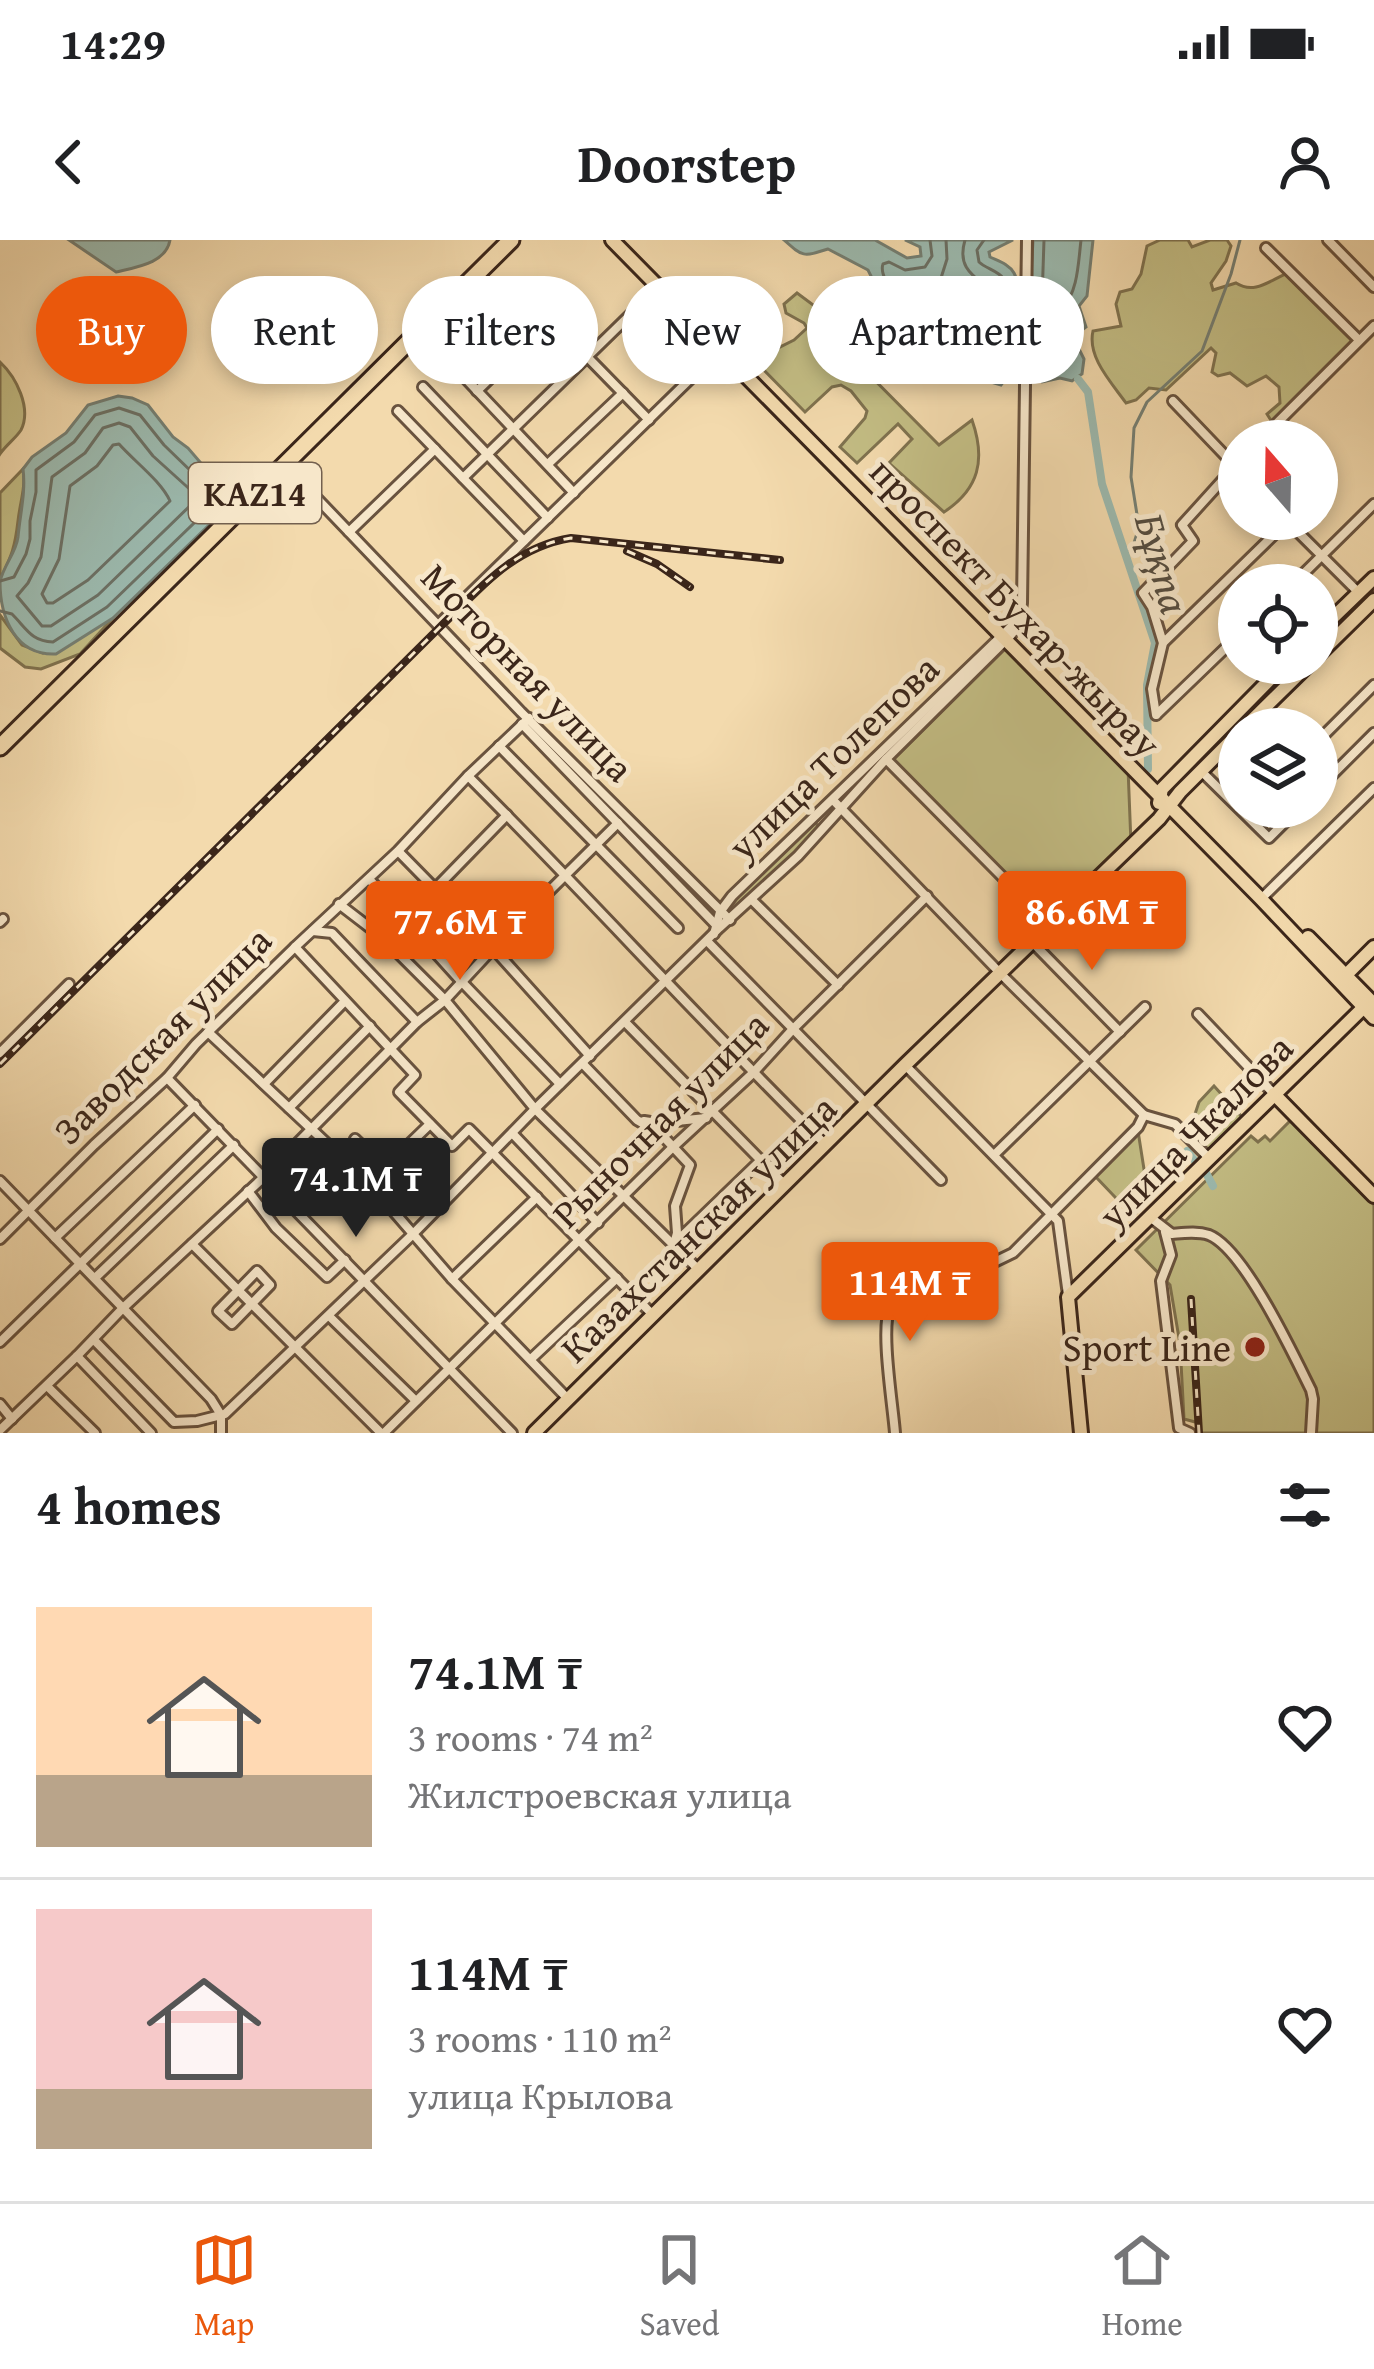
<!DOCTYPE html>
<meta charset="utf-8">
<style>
:root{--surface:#fff;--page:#f2f2f2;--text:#202124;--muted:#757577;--line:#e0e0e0;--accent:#ea580c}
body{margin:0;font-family:"Gentium Book Plus",serif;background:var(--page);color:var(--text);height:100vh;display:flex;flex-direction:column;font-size:45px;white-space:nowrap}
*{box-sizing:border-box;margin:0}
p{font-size:39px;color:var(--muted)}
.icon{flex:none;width:66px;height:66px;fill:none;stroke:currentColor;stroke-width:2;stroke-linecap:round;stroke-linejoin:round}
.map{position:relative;height:1193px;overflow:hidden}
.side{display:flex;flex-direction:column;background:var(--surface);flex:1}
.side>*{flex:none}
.guide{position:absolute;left:36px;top:36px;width:1302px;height:108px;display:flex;gap:24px}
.needle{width:78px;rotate:340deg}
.tools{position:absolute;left:1218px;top:180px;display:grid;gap:24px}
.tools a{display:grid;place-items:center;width:120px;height:120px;border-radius:50%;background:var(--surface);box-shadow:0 6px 18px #0003;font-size:60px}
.price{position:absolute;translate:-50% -102px;padding:0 27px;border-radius:12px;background:var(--accent);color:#fff;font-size:39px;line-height:78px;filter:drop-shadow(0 3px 6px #0008)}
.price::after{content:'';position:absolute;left:50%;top:72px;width:36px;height:27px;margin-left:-18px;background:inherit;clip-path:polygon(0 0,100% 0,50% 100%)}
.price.current{background:#222;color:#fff}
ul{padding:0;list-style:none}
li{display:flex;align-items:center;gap:36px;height:300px;padding:0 36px}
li+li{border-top:3px solid var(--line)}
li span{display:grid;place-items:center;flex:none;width:336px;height:240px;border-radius:0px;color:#555}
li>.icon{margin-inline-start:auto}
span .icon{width:144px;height:144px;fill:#fffc;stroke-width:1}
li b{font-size:51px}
h2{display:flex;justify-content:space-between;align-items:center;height:144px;padding:0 36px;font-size:51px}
.tag{padding:0 42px;border-radius:54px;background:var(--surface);box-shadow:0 6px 18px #0003;font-size:42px;line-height:108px}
.tag.current{background:var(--accent);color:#fff}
.status{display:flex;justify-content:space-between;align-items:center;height:84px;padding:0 60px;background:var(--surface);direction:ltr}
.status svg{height:33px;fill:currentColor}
header{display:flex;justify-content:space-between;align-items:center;height:156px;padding:0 36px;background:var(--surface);font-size:54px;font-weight:700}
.dock{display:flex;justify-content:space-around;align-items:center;height:168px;border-top:3px solid var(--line);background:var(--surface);font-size:33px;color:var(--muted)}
.dock a{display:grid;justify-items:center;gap:6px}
.dock .current{color:var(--accent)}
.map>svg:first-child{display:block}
.green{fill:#c3bd84;stroke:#7f724f;stroke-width:3}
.water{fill:#9cbaaf;stroke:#757f73;stroke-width:3}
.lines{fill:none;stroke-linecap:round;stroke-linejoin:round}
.shore{stroke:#6c7064;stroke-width:3}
.stream{stroke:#757f73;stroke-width:3}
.river{stroke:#9cbaaf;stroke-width:8}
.minor-casing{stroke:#69533f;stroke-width:14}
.major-casing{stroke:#3b261a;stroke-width:18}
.highway-casing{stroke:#3b261a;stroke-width:21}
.minor{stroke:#f7e7ca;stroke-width:8}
.major{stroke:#f3daad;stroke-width:12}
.highway{stroke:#f3daad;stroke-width:15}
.rail-casing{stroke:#3b261a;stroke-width:8}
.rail{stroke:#f7e7ca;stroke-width:3;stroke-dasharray:9;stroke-linecap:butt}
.poi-dot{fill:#8f2418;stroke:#f7e7ca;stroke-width:4.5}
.labels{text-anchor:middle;stroke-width:10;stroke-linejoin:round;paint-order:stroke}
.shield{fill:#f7e7ca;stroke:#73604f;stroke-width:3}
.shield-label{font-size:36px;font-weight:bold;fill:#3b261a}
.street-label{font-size:39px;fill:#3b261a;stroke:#f7e7ca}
.poi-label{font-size:39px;fill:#3b261a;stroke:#f7e7ca;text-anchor:end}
.water-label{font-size:42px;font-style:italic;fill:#534b3f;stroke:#f7e7ca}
</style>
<div class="status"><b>14:29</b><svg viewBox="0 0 49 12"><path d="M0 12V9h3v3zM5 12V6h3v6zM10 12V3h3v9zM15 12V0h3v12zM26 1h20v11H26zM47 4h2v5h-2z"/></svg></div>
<header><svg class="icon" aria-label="back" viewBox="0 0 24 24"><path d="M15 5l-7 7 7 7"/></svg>Doorstep<svg class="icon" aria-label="person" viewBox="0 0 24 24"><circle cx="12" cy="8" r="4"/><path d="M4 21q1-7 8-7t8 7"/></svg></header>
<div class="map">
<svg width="1374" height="1193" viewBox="0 0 1374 1193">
<rect width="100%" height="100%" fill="#f3daad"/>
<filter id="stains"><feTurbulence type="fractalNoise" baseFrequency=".00167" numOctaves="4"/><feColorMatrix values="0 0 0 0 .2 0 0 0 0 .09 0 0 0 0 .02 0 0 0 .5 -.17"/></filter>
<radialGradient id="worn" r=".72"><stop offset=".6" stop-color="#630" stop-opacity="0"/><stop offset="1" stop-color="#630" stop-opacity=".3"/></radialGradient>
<!-- green -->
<g class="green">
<path d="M 1160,0 L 1188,0 L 1192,7 L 1210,0 L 1227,0 L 1231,6 L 1226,21 L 1211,43 L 1213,50 L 1236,43 C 1255,55 1270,40 1288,33 L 1355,101 L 1272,182 L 1267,174 L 1280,163 L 1279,147 L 1266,136 L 1247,146 L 1230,133 L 1218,136 L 1212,132 L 1216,113 L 1211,108 L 1166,150 L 1149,148 L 1136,160 L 1126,163 C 1111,142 1087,117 1093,91 L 1121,86 L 1116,64 L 1120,52 L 1132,49 L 1141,34 L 1147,6 Z"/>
<path d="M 797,53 L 820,70 L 829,81 L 826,88 L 829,94 L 939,205 L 972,180 C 986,220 979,249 944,272 L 889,223 L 912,199 L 898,184 L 857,223 L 840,207 L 865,178 L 867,171 L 851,151 L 841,145 L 832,147 L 805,172 L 754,120 L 794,100 L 807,88 L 804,83 L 786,73 L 784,64 Z"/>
<path d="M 0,122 C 16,137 32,168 21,190 C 16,198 6,205 0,214 Z"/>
<path d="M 23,229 C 26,248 20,262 18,281 C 15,307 12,315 0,340 L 0,253 Z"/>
<path d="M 0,375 L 22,405 L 43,413 L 113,378 L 80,414 L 41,429 L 25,427 L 0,408 Z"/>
<path d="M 1006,408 L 1128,528 L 1131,604 L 1052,682 L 893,520 Z"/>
<path d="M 814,582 L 821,588 L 731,676 L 724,671 Z"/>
<path d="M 1214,846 L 1242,877 L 1208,911 L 1203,907 L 1212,896 L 1210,888 L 1195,874 L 1199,862 Z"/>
<path d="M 1291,880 L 1374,965 L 1374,1193 L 1201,1193 L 1199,1183 L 1184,1179 L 1180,1104 L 1170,1045 L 1136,1010 L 1251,896 L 1258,902 L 1265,896 L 1270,901 Z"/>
<path d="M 1138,891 L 1149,961 L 1133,976 L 1095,936 Z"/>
</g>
<!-- water -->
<g class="water">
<path d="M 69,0 L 170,0 C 166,23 137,27 116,32 Z"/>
<path d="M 784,0 L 875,0 L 907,18 L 921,16 L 920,7 L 905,0 L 1013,0 L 989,12 L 990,17 C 998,21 1009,24 1014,33 C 1025,52 1014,107 1012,130 L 1001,145 L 974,137 L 973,128 L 932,65 L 885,64 L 868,30 L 828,9 C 803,17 803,17 784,0 Z"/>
<path d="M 1033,0 L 1093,0 L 1087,56 L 1079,66 L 1086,87 L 1078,93 L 1076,103 L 1084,119 L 1082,134 L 1072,141 L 1060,138 L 1042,142 L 1029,134 L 1030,95 L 1033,91 L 1055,99 L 1064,90 L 1061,83 L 1029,71 Z"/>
<path d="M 118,156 L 132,158 L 148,165 L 173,197 L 188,208 L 206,229 L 240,248 L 240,255 L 113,378 L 56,414 C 16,416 0,378 0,342 C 3,326 16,313 18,297 C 20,274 26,252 23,229 L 32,217 L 66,193 L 88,165 Z"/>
</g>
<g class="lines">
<!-- shore -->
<g class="shore">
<path d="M 930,0 L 932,16 L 925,27 L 905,30 L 889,22 L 883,24 C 880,32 888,48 895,52 L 931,53 L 939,56 L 985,127 L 994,130 L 1000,125 C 1002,108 1012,51 1003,38 C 998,31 985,28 979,22 L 977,10 L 984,0"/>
<path d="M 946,0 L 947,19 L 941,38 L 954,50 L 978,87 L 984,89 L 989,84 L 990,50 C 972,35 957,27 965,0"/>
<path d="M 1044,0 L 1042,60 L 1045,64 L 1062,70 C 1078,50 1078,26 1081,0"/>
<path d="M 119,183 L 130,187 L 153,216 L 195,254 L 196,260 L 98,355 L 51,386 L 42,386 L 17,356 L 28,343 L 41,317 L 52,237 L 85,213 L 103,188 Z"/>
<path d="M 119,204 C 135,222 161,241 170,261 L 88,340 L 53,363 L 47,363 L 42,354 L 59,319 L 70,246 L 97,226 L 113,205 Z"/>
<path d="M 0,341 L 14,337 L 26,314 L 30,299 L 30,281 L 36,252 L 36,230 L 74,202 L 95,175 L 119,168 L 140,175 L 164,205 L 197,237 L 220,252 L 219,259 L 107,367 L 53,402 C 31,401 27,389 12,374 L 0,371"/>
</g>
<!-- stream -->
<path class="stream" d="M 1124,314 L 1134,303 L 1139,287 L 1131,237 L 1134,188 L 1147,162 L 1202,111 L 1231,34 L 1240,0"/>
<!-- river -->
<g class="river">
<path d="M 1078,139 L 1088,152 L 1102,244 L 1155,403 L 1147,445 L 1148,529"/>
<path d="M 1187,911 L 1195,921"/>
<path d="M 1206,933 L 1213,946"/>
</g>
<defs>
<g id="minor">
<path d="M 1328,0 L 1374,47"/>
<path d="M 1266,8 L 1359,100"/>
<path d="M 522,50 L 649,180"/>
<path d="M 450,122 L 574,253"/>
<path d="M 423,147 L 548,278"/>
<path d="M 477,151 L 551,79"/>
<path d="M 1173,161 L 1238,229"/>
<path d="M 398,171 L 524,301"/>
<path d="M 1259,201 L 1374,86"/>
<path d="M 548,224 L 623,153"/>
<path d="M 285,225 L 521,472 L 730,680"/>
<path d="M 463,238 L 631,74"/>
<path d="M 1286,280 L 1359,353"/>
<path d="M 349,292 L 435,209"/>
<path d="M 1292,345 L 1374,264"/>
<path d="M 438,385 L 725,105"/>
<path d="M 1164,402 L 1287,282"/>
<path d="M 1157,474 L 1239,395"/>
<path d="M 1156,475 L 1152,449 L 1163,403 L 1152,367 L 1143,353 L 1193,301 L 1182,285 L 1239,222"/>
<path d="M 522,484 L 717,686"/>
<path d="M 1317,502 L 1374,445"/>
<path d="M 499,506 L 678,688"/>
<path d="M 886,519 L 1051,686"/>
<path d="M 1202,532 L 1269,598 L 1300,567"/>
<path d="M 468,536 C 589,657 703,784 825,904"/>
<path d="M 1317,550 L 1374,493"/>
<path d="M 833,560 L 1001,734 L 1144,875"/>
<path d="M 399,612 L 493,708 L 590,816"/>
<path d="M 369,639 L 461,741 L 560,844"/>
<path d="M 435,649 L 507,575"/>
<path d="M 1261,659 L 1374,548"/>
<path d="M 752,660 L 838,745"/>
<path d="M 339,664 L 382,697 L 445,760 L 535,869 L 699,1030"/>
<path d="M 0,682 L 3,679"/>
<path d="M 313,691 L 332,693 L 417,782"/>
<path d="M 714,694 L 720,672 L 732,656 L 1014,384"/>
<path d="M 707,701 L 941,940"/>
<path d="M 1033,703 L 1120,792"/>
<path d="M 295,707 L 415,835 L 399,852 L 452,906 L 469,889 L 653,1075"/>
<path d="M 1198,774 L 1274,854"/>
<path d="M 625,782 L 784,944"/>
<path d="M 208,792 L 369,943 L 452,1039 L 567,1158"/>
<path d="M 0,813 L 69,744"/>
<path d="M 583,824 L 637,880 L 661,894 L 690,925 L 675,966 L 677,993 L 674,1004 L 761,920"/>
<path d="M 905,825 L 1058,981 L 1068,1055"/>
<path d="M 167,838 L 512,1193"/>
<path d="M 264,844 L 345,761"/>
<path d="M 289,868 L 370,786"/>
<path d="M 1144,875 L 1175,884 L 1210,919"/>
<path d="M 644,881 L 657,883 L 706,878"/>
<path d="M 513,894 L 598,983"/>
<path d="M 355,899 L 384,927"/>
<path d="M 994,915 L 1145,767"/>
<path d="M 0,941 L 211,1159 L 221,1175 L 221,1193"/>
<path d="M 369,943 L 430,884"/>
<path d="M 248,951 L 276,988 L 327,1037 L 345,1020"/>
<path d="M 1150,977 L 1172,994 C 1184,993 1197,991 1209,995 C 1244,1009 1293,1114 1311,1150 L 1313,1159 L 1311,1193"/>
<path d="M 1165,992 L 1171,1015 L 1161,1041 L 1179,1188 L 1190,1193"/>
<path d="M 55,998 L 195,865"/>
<path d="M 0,999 L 94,905 L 167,838 L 196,804 L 295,707 L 398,611 L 468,536 L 529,478"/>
<path d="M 192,1004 L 381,1193"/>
<path d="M 257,1031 L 270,1045 L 232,1084 L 218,1071 Z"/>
<path d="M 95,1038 L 234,905"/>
<path d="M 452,1039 L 537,957"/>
<path d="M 329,1076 L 416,1161"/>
<path d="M 94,1100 L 174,1182 L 197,1181 L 225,1174 L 412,995 L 535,869 L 719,688 L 798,616 L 886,519 L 1011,395 L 1019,384 L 1022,363 L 1027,0"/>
<path d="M 0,1102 L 218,889"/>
<path d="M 77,1116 L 151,1193"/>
<path d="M 531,1119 L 617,1038"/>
<path d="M 47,1146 L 95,1193"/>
<path d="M 0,1164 L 12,1179"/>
<path d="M 0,1190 L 77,1116 L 123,1068 L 265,936 L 417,782 L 445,760 L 511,689 L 618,583"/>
<path d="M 384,1193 L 672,908 L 753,833 L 793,789 L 927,656"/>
<path d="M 895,1193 C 893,1166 880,1088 890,1067 C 893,1058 896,1058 903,1053 L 982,1028 L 1013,1013 L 1138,887 L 1144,875"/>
</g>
<g id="major">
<path d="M 612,0 L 1261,659 L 1374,778"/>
<path d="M 1317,393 L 1374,338"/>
<path d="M 1317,416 L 1374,360"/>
<path d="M 1243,489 L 1310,423"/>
<path d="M 1159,563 L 1162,549 L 1286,423"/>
<path d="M 1308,697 L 1374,764"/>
<path d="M 1341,740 L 1374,707"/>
<path d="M 1274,854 L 1374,956"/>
<path d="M 534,1193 L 905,825 L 1159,579 L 1180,552 L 1239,493"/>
<path d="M 1081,1193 L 1068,1057 L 1365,766"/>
</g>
<path id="highway" d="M 0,507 L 511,0"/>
</defs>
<!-- minor casing -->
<use href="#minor" class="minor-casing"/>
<!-- major casing -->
<use href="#major" class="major-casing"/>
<!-- highway casing -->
<use href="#highway" class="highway-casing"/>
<!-- minor -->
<use href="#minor" class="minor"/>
<!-- major -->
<use href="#major" class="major"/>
<!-- highway -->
<use href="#highway" class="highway"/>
<defs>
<g id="rail">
<path d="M 627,311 L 657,324 L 690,347"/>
<path d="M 0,824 L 440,387 C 480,348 514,307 571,298 L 780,320"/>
<path d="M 1191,1059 L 1199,1193"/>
</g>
</defs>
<!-- rail casing -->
<use href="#rail" class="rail-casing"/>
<!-- rail -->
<use href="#rail" class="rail"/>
</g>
<!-- markers -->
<circle class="poi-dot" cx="1255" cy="1107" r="12"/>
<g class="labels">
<!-- shield labels -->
<rect class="shield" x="189" y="223" width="132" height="60" rx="9"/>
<g class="shield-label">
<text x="255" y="266">KAZ14</text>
</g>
<!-- street labels -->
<g class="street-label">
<text transform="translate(1016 367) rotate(46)" y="14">проспект Бухар-жырау</text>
<text transform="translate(528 432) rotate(46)" y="14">Моторная улица</text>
<text transform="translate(833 517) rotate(-44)" y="14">улица Толепова</text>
<text transform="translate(162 795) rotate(-45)" y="14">Заводская улица</text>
<text transform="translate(660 879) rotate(-45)" y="14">Рыночная улица</text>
<text transform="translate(1195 891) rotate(-45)" y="14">улица Чкалова</text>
<text transform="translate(698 988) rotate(-44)" y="14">Казахстанская улица</text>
</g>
<!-- poi labels -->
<g class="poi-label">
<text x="1231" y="1121">Sport Line</text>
</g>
<!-- water labels -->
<g class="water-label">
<text transform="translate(1163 323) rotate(74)" y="15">Бұқпа</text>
</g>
</g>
<rect width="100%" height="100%" filter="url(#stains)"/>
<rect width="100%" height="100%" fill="url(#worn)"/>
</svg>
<div class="tools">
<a><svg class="needle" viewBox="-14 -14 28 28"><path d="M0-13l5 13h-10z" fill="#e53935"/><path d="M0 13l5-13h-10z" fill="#757577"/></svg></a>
<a><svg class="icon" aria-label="locate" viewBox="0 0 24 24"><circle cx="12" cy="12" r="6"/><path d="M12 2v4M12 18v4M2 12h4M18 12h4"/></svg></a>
<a><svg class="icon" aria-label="layers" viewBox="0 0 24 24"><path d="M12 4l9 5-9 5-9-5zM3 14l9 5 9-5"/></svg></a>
</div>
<b class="price" style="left:1092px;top:733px">86.6M ₸</b>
<b class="price" style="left:460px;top:743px">77.6M ₸</b>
<b class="price current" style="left:356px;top:1000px">74.1M ₸</b>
<b class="price" style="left:910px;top:1104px">114M ₸</b>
<div class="guide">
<a class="tag current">Buy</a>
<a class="tag">Rent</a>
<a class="tag">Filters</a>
<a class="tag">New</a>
<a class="tag">Apartment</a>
</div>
</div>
<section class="side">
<h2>4 homes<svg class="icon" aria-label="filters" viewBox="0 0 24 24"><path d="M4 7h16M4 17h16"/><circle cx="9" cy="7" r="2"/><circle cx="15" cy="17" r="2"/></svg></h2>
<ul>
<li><span style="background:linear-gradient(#ffd9b3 70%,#b9a48a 0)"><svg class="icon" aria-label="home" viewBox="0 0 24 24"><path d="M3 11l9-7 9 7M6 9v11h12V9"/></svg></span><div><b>74.1M ₸</b><p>3 rooms · 74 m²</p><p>Жилстроевская улица</p></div><svg class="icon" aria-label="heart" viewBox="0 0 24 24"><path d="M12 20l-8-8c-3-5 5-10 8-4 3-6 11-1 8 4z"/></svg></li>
<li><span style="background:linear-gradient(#f6c9c9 75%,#b9a48a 0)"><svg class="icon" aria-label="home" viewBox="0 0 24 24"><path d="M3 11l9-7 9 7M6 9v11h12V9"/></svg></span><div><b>114M ₸</b><p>3 rooms · 110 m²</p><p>улица Крылова</p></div><svg class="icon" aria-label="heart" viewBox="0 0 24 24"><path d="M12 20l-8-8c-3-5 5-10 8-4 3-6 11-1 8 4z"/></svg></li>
</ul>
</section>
<nav class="dock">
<a class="current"><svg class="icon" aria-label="map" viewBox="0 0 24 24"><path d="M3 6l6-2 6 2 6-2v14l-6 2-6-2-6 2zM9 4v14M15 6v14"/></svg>Map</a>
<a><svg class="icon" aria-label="saved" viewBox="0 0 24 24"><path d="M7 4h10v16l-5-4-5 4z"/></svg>Saved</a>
<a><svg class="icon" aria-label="home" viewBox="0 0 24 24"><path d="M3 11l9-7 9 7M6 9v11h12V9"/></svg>Home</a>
</nav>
